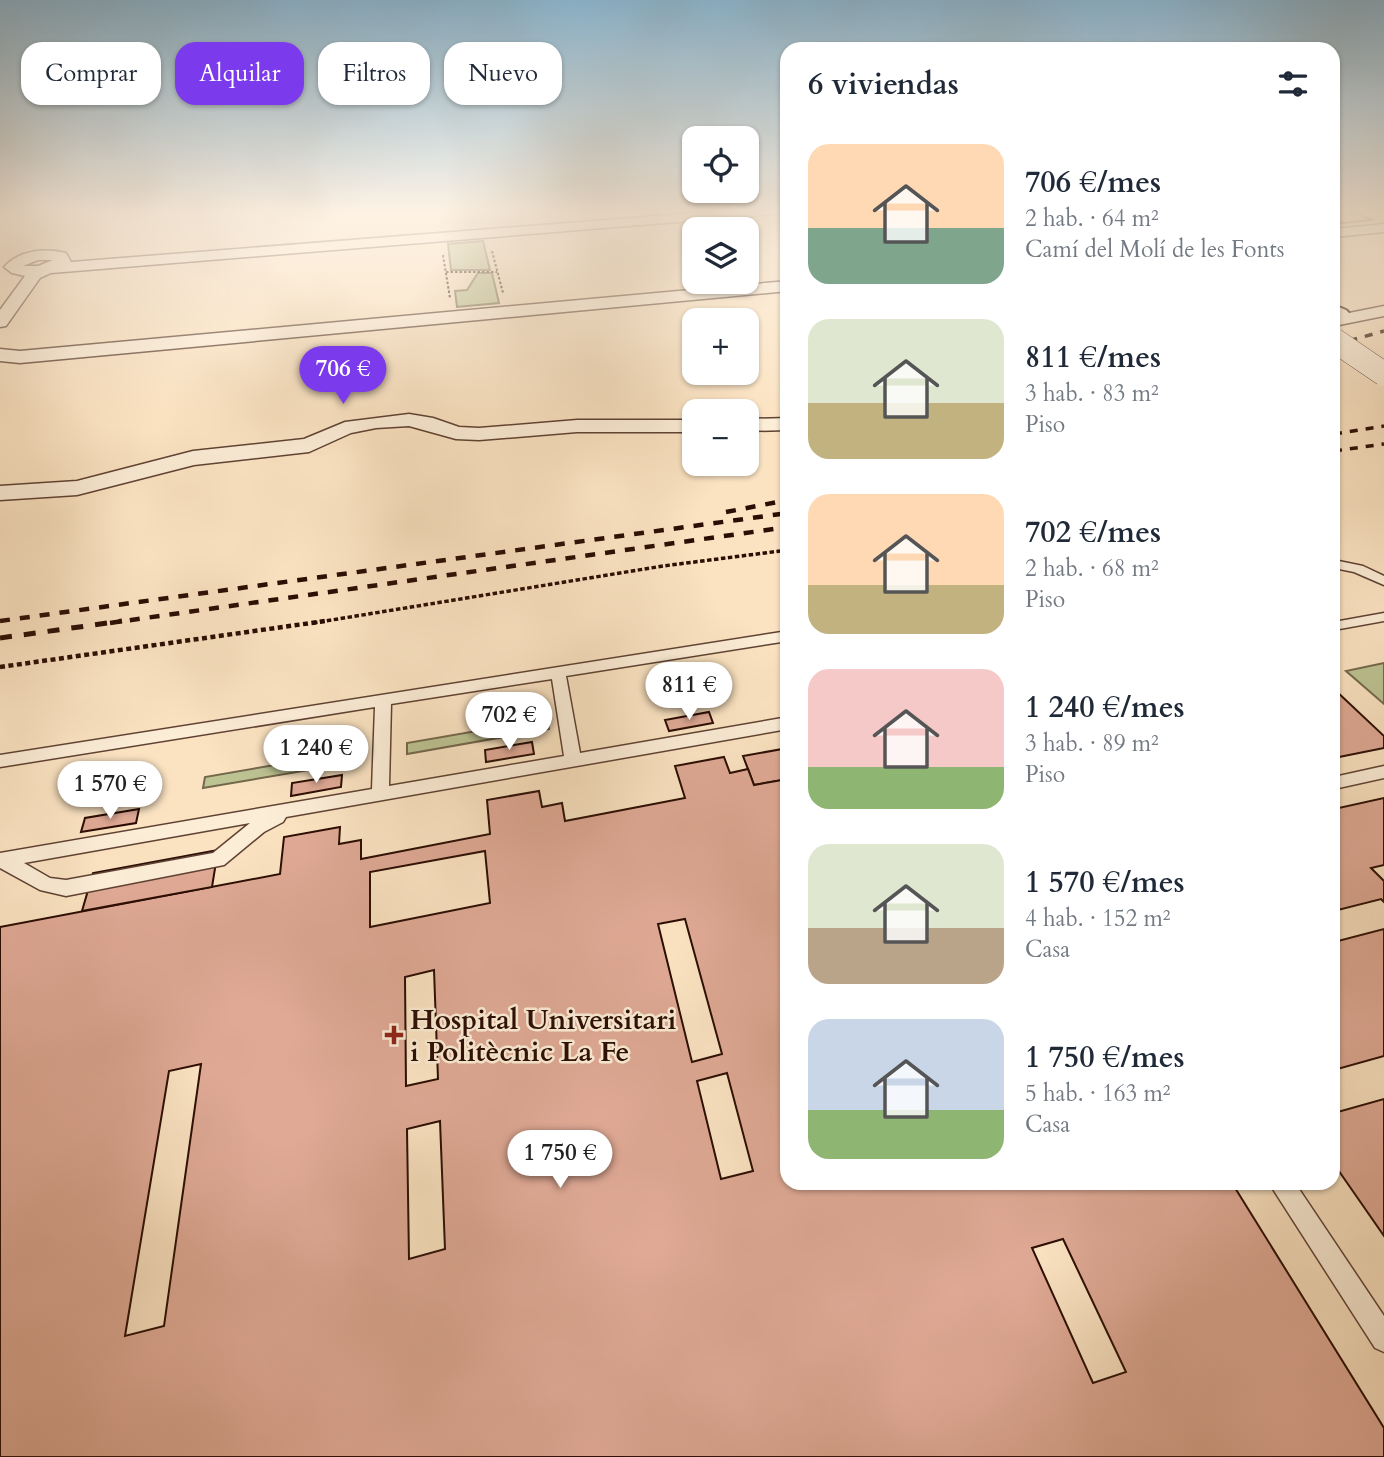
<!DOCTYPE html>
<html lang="es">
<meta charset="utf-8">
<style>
:root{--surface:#fff;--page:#f6f6f7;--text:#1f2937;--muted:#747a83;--accent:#7c3aed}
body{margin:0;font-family:Cardo,serif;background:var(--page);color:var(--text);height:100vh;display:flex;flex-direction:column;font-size:26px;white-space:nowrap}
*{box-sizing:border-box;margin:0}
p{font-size:23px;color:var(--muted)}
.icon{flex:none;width:38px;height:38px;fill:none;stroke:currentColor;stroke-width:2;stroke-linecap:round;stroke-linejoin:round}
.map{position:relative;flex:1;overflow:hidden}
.drawer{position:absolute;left:780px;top:42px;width:560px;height:1148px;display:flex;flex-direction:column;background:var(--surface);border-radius:21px;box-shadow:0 2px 5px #0004}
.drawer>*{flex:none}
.top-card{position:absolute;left:21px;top:42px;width:654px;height:63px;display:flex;gap:14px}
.buttons{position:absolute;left:682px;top:126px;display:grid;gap:14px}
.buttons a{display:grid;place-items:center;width:77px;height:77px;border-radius:14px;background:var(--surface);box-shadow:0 2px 5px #0004;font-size:35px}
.price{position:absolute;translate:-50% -60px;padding:0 16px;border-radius:24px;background:#fff;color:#222;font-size:23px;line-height:46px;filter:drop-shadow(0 2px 4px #0008)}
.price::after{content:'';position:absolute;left:50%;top:42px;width:21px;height:16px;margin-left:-10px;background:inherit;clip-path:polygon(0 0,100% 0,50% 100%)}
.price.active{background:var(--accent);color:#fff}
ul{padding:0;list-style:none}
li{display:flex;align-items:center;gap:21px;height:175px;padding:0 28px}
li span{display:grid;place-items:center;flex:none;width:196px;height:140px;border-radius:21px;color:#555}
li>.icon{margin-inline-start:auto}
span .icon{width:84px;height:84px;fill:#fffc;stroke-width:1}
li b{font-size:30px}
h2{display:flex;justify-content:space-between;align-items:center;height:84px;padding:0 28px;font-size:30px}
.chip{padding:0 24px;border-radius:21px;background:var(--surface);box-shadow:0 2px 5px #0004;font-size:24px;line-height:63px}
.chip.active{background:var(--accent);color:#fff}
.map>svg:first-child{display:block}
.green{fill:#bdc494;stroke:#74684c;stroke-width:2}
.building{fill:#dfa995;stroke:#2b0d03;stroke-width:2;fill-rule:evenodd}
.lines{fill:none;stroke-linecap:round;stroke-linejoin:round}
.lane-casing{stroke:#5f4233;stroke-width:3}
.street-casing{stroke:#5f4233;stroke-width:3}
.secondary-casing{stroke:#2b0d03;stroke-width:4}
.path-far2{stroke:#2b0d03;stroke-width:2;stroke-dasharray:2.5 2;stroke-linecap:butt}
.path-far1{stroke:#2b0d03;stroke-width:3.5;stroke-dasharray:4.5 2.5;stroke-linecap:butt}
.path{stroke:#2b0d03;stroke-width:4.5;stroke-dasharray:5 3.5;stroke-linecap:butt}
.lane{fill:#fcedd7;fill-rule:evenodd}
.street{fill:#fcedd7;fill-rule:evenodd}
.secondary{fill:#fcedd7;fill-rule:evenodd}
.rail-far2{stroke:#2b0d03;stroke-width:3.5;stroke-dasharray:8 8;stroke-linecap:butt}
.rail-far1{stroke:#2b0d03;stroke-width:4.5;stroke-dasharray:10 10;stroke-linecap:butt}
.rail{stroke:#2b0d03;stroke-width:5;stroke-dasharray:12 12;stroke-linecap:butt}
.secondary-bridge-casing{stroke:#2b0d03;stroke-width:25;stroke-linecap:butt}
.secondary-bridge{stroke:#fcedd7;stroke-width:24}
.poi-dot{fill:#8f2418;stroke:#fcedd7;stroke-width:2.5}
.labels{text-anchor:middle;stroke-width:5;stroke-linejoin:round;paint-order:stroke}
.near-poi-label{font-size:28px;font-weight:bold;fill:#2b0d03;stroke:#fcedd7;text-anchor:start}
</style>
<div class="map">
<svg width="1384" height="1457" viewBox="0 0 1384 1457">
<rect width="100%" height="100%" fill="#fbe3c2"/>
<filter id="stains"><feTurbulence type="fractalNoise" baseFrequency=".00286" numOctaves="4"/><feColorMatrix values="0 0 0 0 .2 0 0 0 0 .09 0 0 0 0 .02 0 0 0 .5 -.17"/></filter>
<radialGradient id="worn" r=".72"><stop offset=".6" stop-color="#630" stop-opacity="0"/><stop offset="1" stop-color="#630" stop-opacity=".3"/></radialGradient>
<!-- green -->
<g class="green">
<path d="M 483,241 L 490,270 L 451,270 L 448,244 Z"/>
<path d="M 478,273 L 492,273 L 499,303 L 457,307 L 455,291 L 467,290 Z"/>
<path d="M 1384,663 L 1384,704 L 1346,671 Z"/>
<path d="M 547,719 L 549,729 L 407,754 L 407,743 Z"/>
<path d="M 356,751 L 356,762 L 203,788 L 205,777 Z"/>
</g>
<!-- building -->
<g class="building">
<path d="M 1352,212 L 1373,220 L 1334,224 L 1334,213 Z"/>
<path d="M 1334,689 L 1384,736 L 1384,748 L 1334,758 Z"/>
<path d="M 709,712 L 713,723 L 669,731 L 665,720 Z"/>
<path d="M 532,742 L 534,754 L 486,762 L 485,750 Z"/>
<path d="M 788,748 L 788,779 L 754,785 L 743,756 Z"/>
<path d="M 724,757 L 730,773 L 748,769 L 754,785 L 788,779 L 788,1183 L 1232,1183 L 1384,1428 L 1384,1457 L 0,1457 L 0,927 L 280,874 L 284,837 L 340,827 L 339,844 L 361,840 L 361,859 L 490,834 L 487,800 L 539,791 L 542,807 L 562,803 L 565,821 L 685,798 L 675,766 ZM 485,851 L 490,903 L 370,927 L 370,872 ZM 685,919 L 722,1054 L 692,1062 L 658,924 ZM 434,970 L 438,1079 L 406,1086 L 405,977 ZM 201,1064 L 164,1326 L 125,1336 L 169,1071 ZM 727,1073 L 753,1171 L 721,1179 L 697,1081 ZM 440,1121 L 445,1249 L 409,1259 L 407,1129 ZM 1063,1239 L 1126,1372 L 1093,1383 L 1032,1248 Z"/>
<path d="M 342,775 L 341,787 L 291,796 L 292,783 Z"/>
<path d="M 1384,798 L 1384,865 L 1371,868 L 1384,881 L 1384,902 L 1381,899 L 1334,911 L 1334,809 Z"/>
<path d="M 139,809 L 136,823 L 81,832 L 85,818 Z"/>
<path d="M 218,850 L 212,887 L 82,911 L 93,873 Z"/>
<path d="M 1384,929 L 1384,1056 L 1334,1070 L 1334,942 Z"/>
<path d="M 1384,1099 L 1384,1236 L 1334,1164 L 1334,1113 Z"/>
</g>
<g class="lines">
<defs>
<g id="lane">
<path d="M 1334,560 L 1363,566 L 1384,576 L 1384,585 L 1354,572 L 1334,568 Z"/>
<path d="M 1384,613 L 1384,621 L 1334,630 L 1334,622 Z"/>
<path d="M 788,631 L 788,641 L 566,676 L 580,753 L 788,717 L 788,729 L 286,817 L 283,822 L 264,832 L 224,865 L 66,896 L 40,890 L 0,868 L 0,853 L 372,789 L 375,707 L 0,767 L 0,755 ZM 552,679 L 564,756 L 389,786 L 391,704 ZM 250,823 L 213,853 L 66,880 L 50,878 L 24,863 Z"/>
<path d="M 1384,766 L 1384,778 L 1334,789 L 1334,777 Z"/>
<path d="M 1269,1183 L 1295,1183 L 1384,1316 L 1384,1352 L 1375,1348 Z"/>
</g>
<g id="street">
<path d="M 733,210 L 788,210 L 788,213 L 51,273 L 40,278 L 6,326 L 0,327 L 0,310 L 25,276 L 12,273 L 4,267 C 19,250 45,248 66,253 L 71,262 ZM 38,260 L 53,260 L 38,266 L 23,266 Z"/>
<path d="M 1384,224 L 1384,232 L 1334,237 L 1334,229 Z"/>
<path d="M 788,281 L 788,291 L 20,363 L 0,361 L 0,349 L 20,351 Z"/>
<path d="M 1384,306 L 1384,316 L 1334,326 L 1334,316 Z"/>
<path d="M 409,414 L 433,418 L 459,427 L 479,428 L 577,420 L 695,420 L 695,432 L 577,432 L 479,440 L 456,439 L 409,426 L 376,428 L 351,433 L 309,452 L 194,465 L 77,495 L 0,500 L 0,486 L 77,481 L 193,451 L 304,439 L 345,422 Z"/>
<path d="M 788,418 L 788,430 L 747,431 L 747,419 Z"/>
</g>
<path id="secondary" d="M 1334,305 L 1346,310 L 1350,314 L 1346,318 L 1334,319 Z"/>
</defs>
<!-- lane casing -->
<use href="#lane" class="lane-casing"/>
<!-- street casing -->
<use href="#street" class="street-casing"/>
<!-- secondary casing -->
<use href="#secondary" class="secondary-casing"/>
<!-- path-far2 -->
<g class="path-far2">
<path d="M 492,251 L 503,293"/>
<path d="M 443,255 L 450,298"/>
<path d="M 446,272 L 497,272"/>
</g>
<!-- path-far1 -->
<path class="path-far1" d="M 313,623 L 663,566 L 788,550"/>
<!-- path -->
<path class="path" d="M 0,667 L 325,621"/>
<!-- lane -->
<use href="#lane" class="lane"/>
<!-- street -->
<use href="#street" class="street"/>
<!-- secondary -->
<use href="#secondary" class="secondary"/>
<!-- rail-far2 -->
<g class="rail-far2">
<path d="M 1334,345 L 1384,331"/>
<path d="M 1334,434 L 1384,426"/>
<path d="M 1334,451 L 1384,444"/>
</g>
<!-- rail-far1 -->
<g class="rail-far1">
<path d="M 1334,451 L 1340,450"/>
<path d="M 726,512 L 788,500"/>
<path d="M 0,621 L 788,513"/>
<path d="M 110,623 L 788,527"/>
</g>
<!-- rail -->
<path class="rail" d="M 0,638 L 122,621"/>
<defs>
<path id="secondary-bridge" d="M 1334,340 L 1384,374"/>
</defs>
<!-- secondary-bridge casing -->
<use href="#secondary-bridge" class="secondary-bridge-casing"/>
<!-- secondary-bridge -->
<use href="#secondary-bridge" class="secondary-bridge"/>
</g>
<!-- sky -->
<linearGradient id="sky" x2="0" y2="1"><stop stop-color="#8bb8d4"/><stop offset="0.51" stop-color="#fdf2e4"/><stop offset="1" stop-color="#fdf2e4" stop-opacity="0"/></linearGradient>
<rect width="1384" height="414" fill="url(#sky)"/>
<!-- markers -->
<path class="poi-dot" d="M390.5 1024.5h7v7h7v7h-7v7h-7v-7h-7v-7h7z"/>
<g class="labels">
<!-- near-poi labels -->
<g class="near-poi-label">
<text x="410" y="1029">Hospital Universitari<tspan x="410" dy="32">i Politècnic La Fe</tspan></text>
</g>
</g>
<rect width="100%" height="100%" filter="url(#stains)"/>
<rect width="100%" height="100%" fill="url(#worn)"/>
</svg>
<div class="buttons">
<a><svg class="icon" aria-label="locate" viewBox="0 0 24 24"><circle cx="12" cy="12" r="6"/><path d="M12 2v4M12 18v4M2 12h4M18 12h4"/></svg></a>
<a><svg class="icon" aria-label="layers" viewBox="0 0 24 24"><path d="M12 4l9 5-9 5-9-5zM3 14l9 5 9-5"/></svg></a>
<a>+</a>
<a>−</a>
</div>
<b class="price active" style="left:343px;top:406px">706 €</b>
<b class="price" style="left:689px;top:722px">811 €</b>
<b class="price" style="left:509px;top:752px">702 €</b>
<b class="price" style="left:316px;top:785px">1 240 €</b>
<b class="price" style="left:110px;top:821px">1 570 €</b>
<b class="price" style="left:560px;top:1190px">1 750 €</b>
<div class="top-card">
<a class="chip">Comprar</a>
<a class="chip active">Alquilar</a>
<a class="chip">Filtros</a>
<a class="chip">Nuevo</a>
</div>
<section class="drawer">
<h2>6 viviendas<svg class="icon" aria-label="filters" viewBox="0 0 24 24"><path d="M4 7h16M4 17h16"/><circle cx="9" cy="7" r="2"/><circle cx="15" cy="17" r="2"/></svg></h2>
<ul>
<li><span style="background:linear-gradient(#ffd9b3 60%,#7fa58c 0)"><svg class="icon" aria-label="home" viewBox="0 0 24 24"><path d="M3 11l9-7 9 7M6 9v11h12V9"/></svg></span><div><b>706 €/mes</b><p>2 hab. · 64 m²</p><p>Camí del Molí de les Fonts</p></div></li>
<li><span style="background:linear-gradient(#dfe7d0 60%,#c2b280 0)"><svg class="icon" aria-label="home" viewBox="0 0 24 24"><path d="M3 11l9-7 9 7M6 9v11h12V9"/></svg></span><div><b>811 €/mes</b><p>3 hab. · 83 m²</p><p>Piso</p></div></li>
<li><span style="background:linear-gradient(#ffd9b3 65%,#c2b280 0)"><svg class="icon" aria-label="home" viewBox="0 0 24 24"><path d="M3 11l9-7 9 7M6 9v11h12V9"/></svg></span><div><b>702 €/mes</b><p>2 hab. · 68 m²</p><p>Piso</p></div></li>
<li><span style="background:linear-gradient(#f6c9c9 70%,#8fb573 0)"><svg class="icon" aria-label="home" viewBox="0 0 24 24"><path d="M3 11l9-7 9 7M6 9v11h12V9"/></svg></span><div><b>1 240 €/mes</b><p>3 hab. · 89 m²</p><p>Piso</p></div></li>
<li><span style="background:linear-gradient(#dfe7d0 60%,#b9a48a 0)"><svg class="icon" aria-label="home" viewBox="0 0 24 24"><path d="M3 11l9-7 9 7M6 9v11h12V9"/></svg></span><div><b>1 570 €/mes</b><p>4 hab. · 152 m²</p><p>Casa</p></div></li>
<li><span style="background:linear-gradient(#c9d6e8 65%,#8fb573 0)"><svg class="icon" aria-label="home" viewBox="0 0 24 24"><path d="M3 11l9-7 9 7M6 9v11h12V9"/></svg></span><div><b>1 750 €/mes</b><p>5 hab. · 163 m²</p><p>Casa</p></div></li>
</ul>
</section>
</div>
